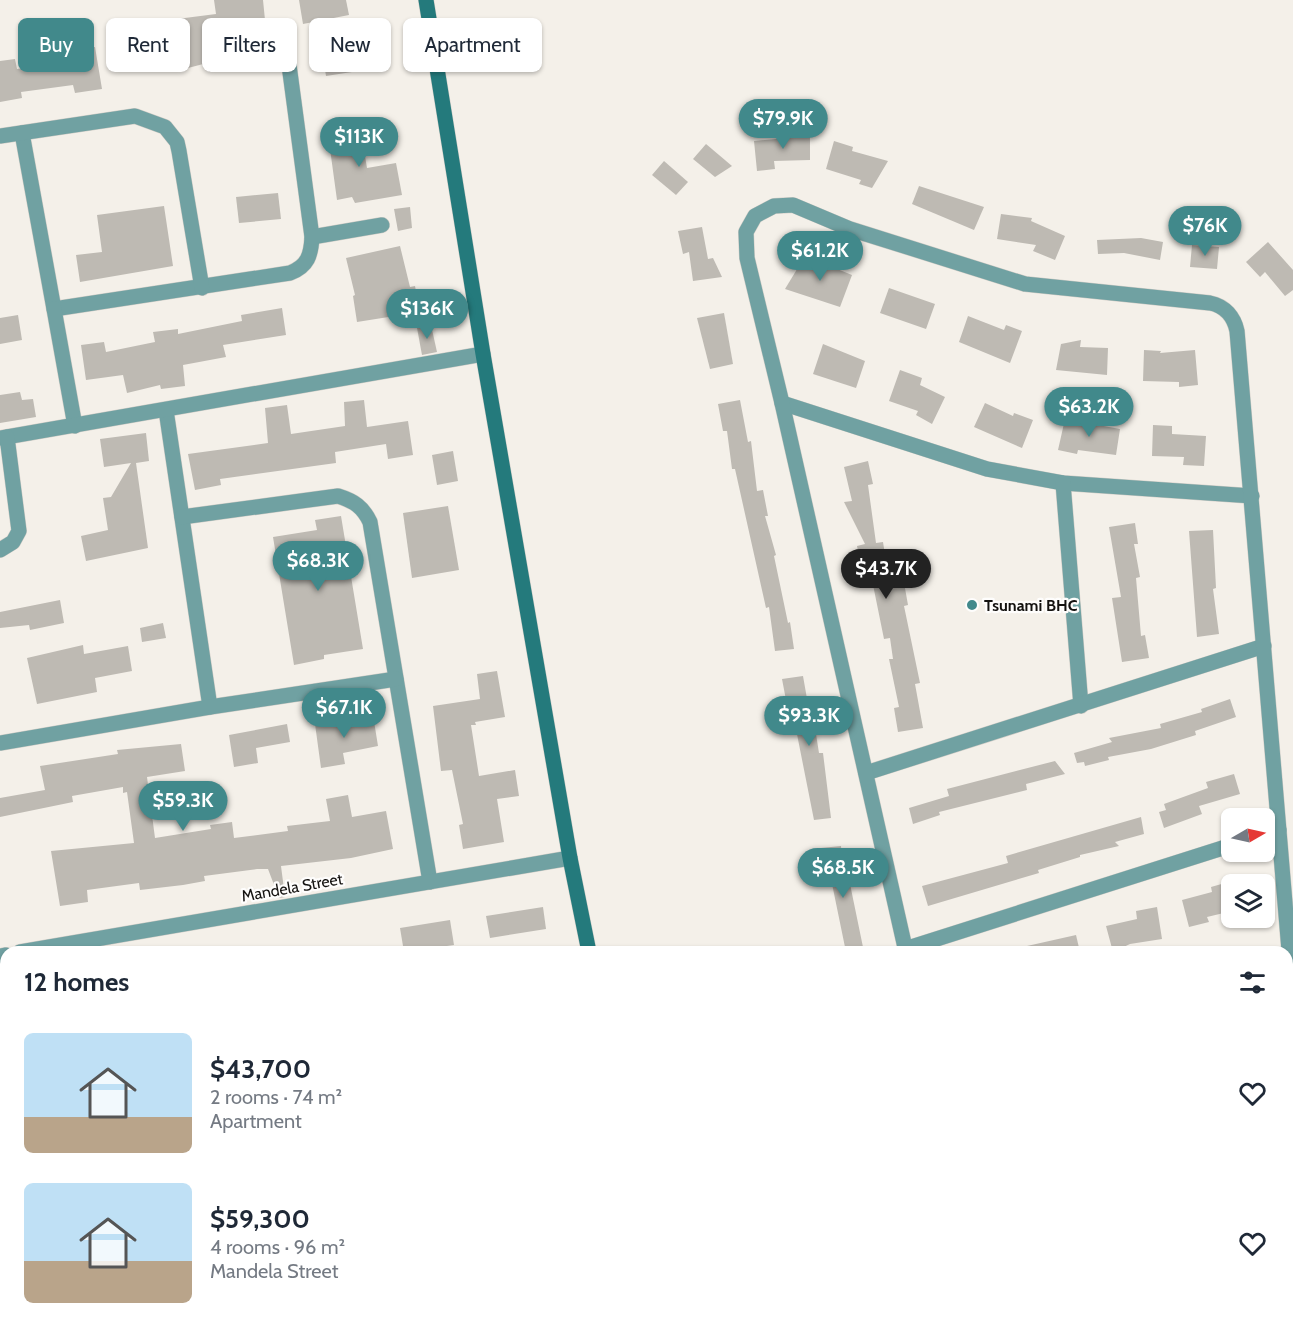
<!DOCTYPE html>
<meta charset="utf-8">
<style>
:root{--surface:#fff;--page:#f2f2f3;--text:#1f2937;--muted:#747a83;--accent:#41898b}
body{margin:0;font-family:Cabin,sans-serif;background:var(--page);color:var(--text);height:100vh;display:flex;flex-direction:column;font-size:22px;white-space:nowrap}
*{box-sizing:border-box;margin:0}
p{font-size:20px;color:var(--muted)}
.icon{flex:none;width:33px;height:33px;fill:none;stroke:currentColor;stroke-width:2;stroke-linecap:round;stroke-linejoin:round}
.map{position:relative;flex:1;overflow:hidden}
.drawer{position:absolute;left:0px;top:946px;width:1293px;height:386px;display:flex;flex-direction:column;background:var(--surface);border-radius:18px 18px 0 0;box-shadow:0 2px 4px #0004}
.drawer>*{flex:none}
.guide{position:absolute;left:18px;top:18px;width:600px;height:54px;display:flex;gap:12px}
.needle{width:39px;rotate:81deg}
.tools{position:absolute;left:1221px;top:808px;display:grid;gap:12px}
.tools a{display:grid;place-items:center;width:54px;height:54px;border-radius:9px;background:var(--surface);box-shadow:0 2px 4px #0004;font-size:30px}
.price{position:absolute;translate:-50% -51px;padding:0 14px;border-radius:21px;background:var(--accent);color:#fff;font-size:20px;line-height:39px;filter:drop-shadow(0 2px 3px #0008)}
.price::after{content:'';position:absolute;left:50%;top:36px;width:18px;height:14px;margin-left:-9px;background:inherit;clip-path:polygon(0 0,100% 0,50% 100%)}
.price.active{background:#222;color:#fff}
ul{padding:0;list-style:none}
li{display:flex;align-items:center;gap:18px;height:150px;padding:0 24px}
li span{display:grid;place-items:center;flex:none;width:168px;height:120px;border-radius:9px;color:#555}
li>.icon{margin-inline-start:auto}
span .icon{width:72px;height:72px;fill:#fffc;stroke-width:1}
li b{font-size:26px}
h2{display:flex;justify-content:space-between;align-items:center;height:72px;padding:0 24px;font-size:26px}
.tag{padding:0 21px;border-radius:9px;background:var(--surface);box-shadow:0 2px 4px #0004;font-size:21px;line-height:54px}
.tag.active{background:var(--accent);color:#fff}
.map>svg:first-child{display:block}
.building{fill:#bebab3}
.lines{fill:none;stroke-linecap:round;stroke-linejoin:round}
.street-casing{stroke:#d0ccc6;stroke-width:16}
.secondary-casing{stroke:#d0ccc6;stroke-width:16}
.path{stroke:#999691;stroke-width:3;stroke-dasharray:3 3;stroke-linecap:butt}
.street{stroke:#70a1a2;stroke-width:15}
.secondary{stroke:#247a7c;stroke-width:15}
.poi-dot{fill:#41898b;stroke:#fefdfc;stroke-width:2}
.labels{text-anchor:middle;stroke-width:4.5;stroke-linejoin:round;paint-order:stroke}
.poi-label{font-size:16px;font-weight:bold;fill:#141210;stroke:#fefdfc;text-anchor:start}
.street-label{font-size:16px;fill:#141210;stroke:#fefdfc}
</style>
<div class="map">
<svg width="1293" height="1331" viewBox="0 0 1293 1331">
<rect width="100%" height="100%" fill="#f4f0e9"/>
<!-- building -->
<g class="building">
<path d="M 214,0 L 263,0 L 265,20 L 236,24 L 245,63 L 209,72 L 207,63 L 188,68 L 177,19 L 216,14 Z"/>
<path d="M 299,0 L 346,0 L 349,15 L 303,24 Z"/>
<path d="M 361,45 L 365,70 L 326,76 L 322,51 Z"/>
<path d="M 95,47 L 102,89 L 75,93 L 73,85 L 21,92 L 22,98 L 0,102 L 0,61 L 15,59 L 17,69 L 70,61 L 68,51 Z"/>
<path d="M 359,121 L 367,168 L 396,163 L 402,195 L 355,203 L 352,197 L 337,200 L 327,127 Z"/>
<path d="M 810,130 L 810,160 L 774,161 L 775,169 L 757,171 L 754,141 L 788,138 L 787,131 Z"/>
<path d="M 834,141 L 853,147 L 852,151 L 888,161 L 872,188 L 859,184 L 861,180 L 826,169 Z"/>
<path d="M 706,144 L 732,166 L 715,177 L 693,159 Z"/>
<path d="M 664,161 L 688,182 L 676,195 L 652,175 Z"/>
<path d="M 919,186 L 984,207 L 974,230 L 912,204 Z"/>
<path d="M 278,193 L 281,219 L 239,223 L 236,197 Z"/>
<path d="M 164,206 L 173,266 L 80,282 L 76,255 L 102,252 L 97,215 Z"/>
<path d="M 410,207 L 412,228 L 398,231 L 394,209 Z"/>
<path d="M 1001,214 L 1032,218 L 1031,221 L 1065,236 L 1055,260 L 1033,251 L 1036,245 L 997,239 Z"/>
<path d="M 702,227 L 708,259 L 713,258 L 722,277 L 693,281 L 689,252 L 683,254 L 678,231 Z"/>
<path d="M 1141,238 L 1163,242 L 1160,260 L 1124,253 L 1098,254 L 1097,240 Z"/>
<path d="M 1268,242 L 1293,270 L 1293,290 L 1285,296 L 1265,272 L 1260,277 L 1246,262 Z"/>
<path d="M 1192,245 L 1219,247 L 1217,269 L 1190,267 Z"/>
<path d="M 400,246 L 410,287 L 415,286 L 420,312 L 357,322 L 353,296 L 355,295 L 346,258 Z"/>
<path d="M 805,256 L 852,275 L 840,307 L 785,289 Z"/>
<path d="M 889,288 L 935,304 L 926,329 L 880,313 Z"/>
<path d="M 282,308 L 286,335 L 223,345 L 226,357 L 183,365 L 185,386 L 161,389 L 160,385 L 127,393 L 123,375 L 86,380 L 81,345 L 104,342 L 106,352 L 155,342 L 153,332 L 178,329 L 178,334 L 242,321 L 241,315 Z"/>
<path d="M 724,313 L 733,364 L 710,369 L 697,318 Z"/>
<path d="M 18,315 L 22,340 L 0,344 L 0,318 Z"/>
<path d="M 968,316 L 1004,330 L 1006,325 L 1022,331 L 1010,363 L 959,342 Z"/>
<path d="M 431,325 L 437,352 L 422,355 L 417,328 Z"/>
<path d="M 1081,340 L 1080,347 L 1108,348 L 1107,375 L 1056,370 L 1061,344 Z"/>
<path d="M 823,344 L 865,361 L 856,388 L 813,374 Z"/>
<path d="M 1144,350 L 1161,351 L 1160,353 L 1195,350 L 1198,385 L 1179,387 L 1179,382 L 1143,381 Z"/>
<path d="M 900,370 L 922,378 L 920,385 L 945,397 L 932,424 L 916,415 L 918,411 L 889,401 Z"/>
<path d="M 20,392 L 22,400 L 33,399 L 36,417 L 0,423 L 0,395 Z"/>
<path d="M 364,400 L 367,427 L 408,421 L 413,455 L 388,459 L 386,444 L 335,452 L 336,463 L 220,479 L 221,485 L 195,490 L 188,454 L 268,443 L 265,408 L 287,405 L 291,434 L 345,426 L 344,402 Z"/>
<path d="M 740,400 L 748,442 L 751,441 L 757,491 L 763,490 L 768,516 L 765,516 L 776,555 L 774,556 L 788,623 L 790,622 L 794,649 L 775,651 L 769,607 L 766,608 L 735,469 L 732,469 L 727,431 L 723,431 L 718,404 Z"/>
<path d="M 985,403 L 1013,416 L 1014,413 L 1033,420 L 1022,448 L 974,427 Z"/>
<path d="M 1065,419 L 1120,429 L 1116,455 L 1078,450 L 1077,454 L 1058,450 Z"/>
<path d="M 1153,425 L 1172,426 L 1172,434 L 1206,436 L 1204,466 L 1183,465 L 1184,457 L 1152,456 Z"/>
<path d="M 146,433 L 149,461 L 136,463 L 148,548 L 86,561 L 81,536 L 108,530 L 103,498 L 111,497 L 131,463 L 104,467 L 100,439 Z"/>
<path d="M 453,451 L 458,481 L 437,485 L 432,455 Z"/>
<path d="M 868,461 L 873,484 L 868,485 L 876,543 L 883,542 L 889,580 L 903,577 L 908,605 L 904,606 L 920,683 L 915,684 L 923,728 L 898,732 L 894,708 L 899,707 L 889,659 L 893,659 L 890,638 L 884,639 L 870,570 L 862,572 L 857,546 L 865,544 L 844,502 L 852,501 L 844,467 Z"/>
<path d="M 448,506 L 459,570 L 412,578 L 403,513 Z"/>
<path d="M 341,516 L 363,649 L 324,655 L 324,659 L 294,665 L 273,537 L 317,530 L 315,520 Z"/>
<path d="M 1135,523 L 1138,544 L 1134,544 L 1140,577 L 1136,578 L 1141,636 L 1145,635 L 1149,658 L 1122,662 L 1112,598 L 1121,597 L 1109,527 Z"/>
<path d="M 1213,530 L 1216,588 L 1213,589 L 1219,634 L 1197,637 L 1189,531 Z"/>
<path d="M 60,600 L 64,623 L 30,630 L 29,625 L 0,628 L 0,612 Z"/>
<path d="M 163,623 L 166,638 L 142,642 L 140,628 Z"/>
<path d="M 83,645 L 84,654 L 128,646 L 132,671 L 95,678 L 97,692 L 37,704 L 27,658 Z"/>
<path d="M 497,671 L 505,717 L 475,722 L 476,725 L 471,725 L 479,776 L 515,770 L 519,796 L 497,799 L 504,842 L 463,849 L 459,825 L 463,824 L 452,770 L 441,771 L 433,706 L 480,699 L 477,674 Z"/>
<path d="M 803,676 L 809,710 L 812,709 L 819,753 L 823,753 L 831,818 L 814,820 L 790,699 L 786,700 L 782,679 Z"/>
<path d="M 1230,699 L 1236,717 L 1195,731 L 1196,735 L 1151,749 L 1108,757 L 1109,760 L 1085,766 L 1084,762 L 1077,763 L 1074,753 L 1112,742 L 1109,738 L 1161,728 L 1160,724 L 1202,712 L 1201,709 Z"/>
<path d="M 373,715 L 378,746 L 343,753 L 345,764 L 321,768 L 315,724 Z"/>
<path d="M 287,724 L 290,742 L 256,748 L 258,763 L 234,767 L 229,735 Z"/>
<path d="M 181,744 L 185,771 L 147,777 L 155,838 L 211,829 L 210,825 L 232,822 L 234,838 L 288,831 L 287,826 L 330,821 L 326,799 L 348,795 L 352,817 L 386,811 L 393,849 L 351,858 L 281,866 L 285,897 L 279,898 L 268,869 L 257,869 L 204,876 L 205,881 L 183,885 L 140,890 L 139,883 L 87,890 L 88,902 L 60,906 L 51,851 L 134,843 L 127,792 L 123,793 L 123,787 L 72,796 L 73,802 L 0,817 L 0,798 L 45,790 L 40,766 L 118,754 L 117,750 Z"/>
<path d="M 1055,761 L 1065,774 L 1026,784 L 1027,790 L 939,812 L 940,815 L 913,824 L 909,808 L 949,796 L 947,789 Z"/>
<path d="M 1234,774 L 1240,794 L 1199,806 L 1202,814 L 1164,828 L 1159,812 L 1166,810 L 1164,804 L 1208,788 L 1206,782 Z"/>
<path d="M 1141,817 L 1144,834 L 1115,842 L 1119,846 L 1080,855 L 1080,857 L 1038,870 L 1039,873 L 928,906 L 922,886 L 1008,863 L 1006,856 Z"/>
<path d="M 841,846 L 844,885 L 850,884 L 864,952 L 846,952 L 830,874 L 823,875 L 821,848 Z"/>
<path d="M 1232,881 L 1232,911 L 1207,917 L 1209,922 L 1189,927 L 1182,900 L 1212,892 L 1211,887 Z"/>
<path d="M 543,907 L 546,929 L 490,938 L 486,916 Z"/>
<path d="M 1157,907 L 1162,939 L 1130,944 L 1113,952 L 1106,926 L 1137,919 L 1136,911 Z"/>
<path d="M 450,920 L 454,945 L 404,952 L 400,928 Z"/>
<path d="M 1076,935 L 1080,952 L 1027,952 L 1027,946 Z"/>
</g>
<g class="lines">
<defs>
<g id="street">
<path d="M 22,133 L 54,309 L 290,273 C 308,266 311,255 312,237 L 287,50"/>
<path d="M 0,136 L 135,116 L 165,127 L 177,142 L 179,151 L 202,288"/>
<path d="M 312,237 L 382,225"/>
<path d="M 54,309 L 75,426"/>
<path d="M 782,403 L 987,469 L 1063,483 L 1252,496"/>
<path d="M 166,410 L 210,707"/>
<path d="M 0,438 L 483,354"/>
<path d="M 1063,483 L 1081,706"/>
<path d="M 182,517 L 338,496 C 354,501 363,507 370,522 L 430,882"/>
<path d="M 0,550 L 13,542 L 19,531 L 7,437"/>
<path d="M 0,743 L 210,707 L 396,679"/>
<path d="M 866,773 L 1264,646"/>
<path d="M 1264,834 L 1279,830"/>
<path d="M 905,949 L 1232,845"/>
<path d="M 20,952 L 570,858"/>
<path d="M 906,952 L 782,403 L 747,258 L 746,232 L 755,216 L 774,206 L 793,205 L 850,229 L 1025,284 L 1210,303 C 1225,306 1234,317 1237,331 L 1293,998"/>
<path d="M 0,956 L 6,955"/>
<path d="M 1287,1011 L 1293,1009"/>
<path d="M 1005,1326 L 1007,1331"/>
</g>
<g id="secondary">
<path d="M 426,0 L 483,354 L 570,858 L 589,952"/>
<path d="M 646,1326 L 647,1331"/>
<path d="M 666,1326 L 667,1331"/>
</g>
</defs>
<!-- street casing -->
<use href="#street" class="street-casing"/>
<!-- secondary casing -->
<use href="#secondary" class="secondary-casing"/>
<!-- path -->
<g class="path">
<path d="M 0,1112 L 6,1116"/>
<path d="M 0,1287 L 6,1287"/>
<path d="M 458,1326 L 466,1331"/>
<path d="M 550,1326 L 559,1331"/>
</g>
<!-- street -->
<use href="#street" class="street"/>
<!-- secondary -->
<use href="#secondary" class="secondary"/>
</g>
<!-- markers -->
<circle class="poi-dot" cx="972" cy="605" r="6"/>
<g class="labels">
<!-- poi labels -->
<g class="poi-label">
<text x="984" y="611">Tsunami BHC</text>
</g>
<!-- street labels -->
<g class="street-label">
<text transform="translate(292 887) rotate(-10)" y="6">Mandela Street</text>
</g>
</g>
</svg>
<div class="tools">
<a><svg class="needle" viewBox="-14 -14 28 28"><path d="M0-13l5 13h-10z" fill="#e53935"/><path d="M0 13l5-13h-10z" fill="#747a83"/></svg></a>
<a><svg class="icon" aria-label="layers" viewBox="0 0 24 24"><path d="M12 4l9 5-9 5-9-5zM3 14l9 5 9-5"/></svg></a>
</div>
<b class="price" style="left:783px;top:150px">$79.9K</b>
<b class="price" style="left:359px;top:168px">$113K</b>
<b class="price" style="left:1205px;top:257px">$76K</b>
<b class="price" style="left:820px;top:282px">$61.2K</b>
<b class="price" style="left:427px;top:340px">$136K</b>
<b class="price" style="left:1089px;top:438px">$63.2K</b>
<b class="price" style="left:318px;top:592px">$68.3K</b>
<b class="price active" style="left:886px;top:600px">$43.7K</b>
<b class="price" style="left:344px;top:739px">$67.1K</b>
<b class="price" style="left:809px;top:747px">$93.3K</b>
<b class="price" style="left:183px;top:832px">$59.3K</b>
<b class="price" style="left:843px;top:899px">$68.5K</b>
<div class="guide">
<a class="tag active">Buy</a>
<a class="tag">Rent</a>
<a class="tag">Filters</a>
<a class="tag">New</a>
<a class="tag">Apartment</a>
</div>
<section class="drawer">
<h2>12 homes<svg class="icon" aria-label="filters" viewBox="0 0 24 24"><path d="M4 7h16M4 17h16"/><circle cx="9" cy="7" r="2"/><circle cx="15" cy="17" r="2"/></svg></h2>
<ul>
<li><span style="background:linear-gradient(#bfe0f5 70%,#b9a48a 0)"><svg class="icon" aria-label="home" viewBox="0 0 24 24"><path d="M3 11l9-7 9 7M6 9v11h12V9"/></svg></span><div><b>$43,700</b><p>2 rooms · 74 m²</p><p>Apartment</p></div><svg class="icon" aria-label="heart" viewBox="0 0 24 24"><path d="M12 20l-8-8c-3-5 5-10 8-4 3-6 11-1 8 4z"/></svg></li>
<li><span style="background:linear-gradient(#bfe0f5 65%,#b9a48a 0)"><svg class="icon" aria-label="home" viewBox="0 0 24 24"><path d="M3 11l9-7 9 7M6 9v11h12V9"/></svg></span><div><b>$59,300</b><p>4 rooms · 96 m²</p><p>Mandela Street</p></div><svg class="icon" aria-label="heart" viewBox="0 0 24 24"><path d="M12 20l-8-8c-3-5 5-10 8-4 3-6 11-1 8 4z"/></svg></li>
</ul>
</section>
</div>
